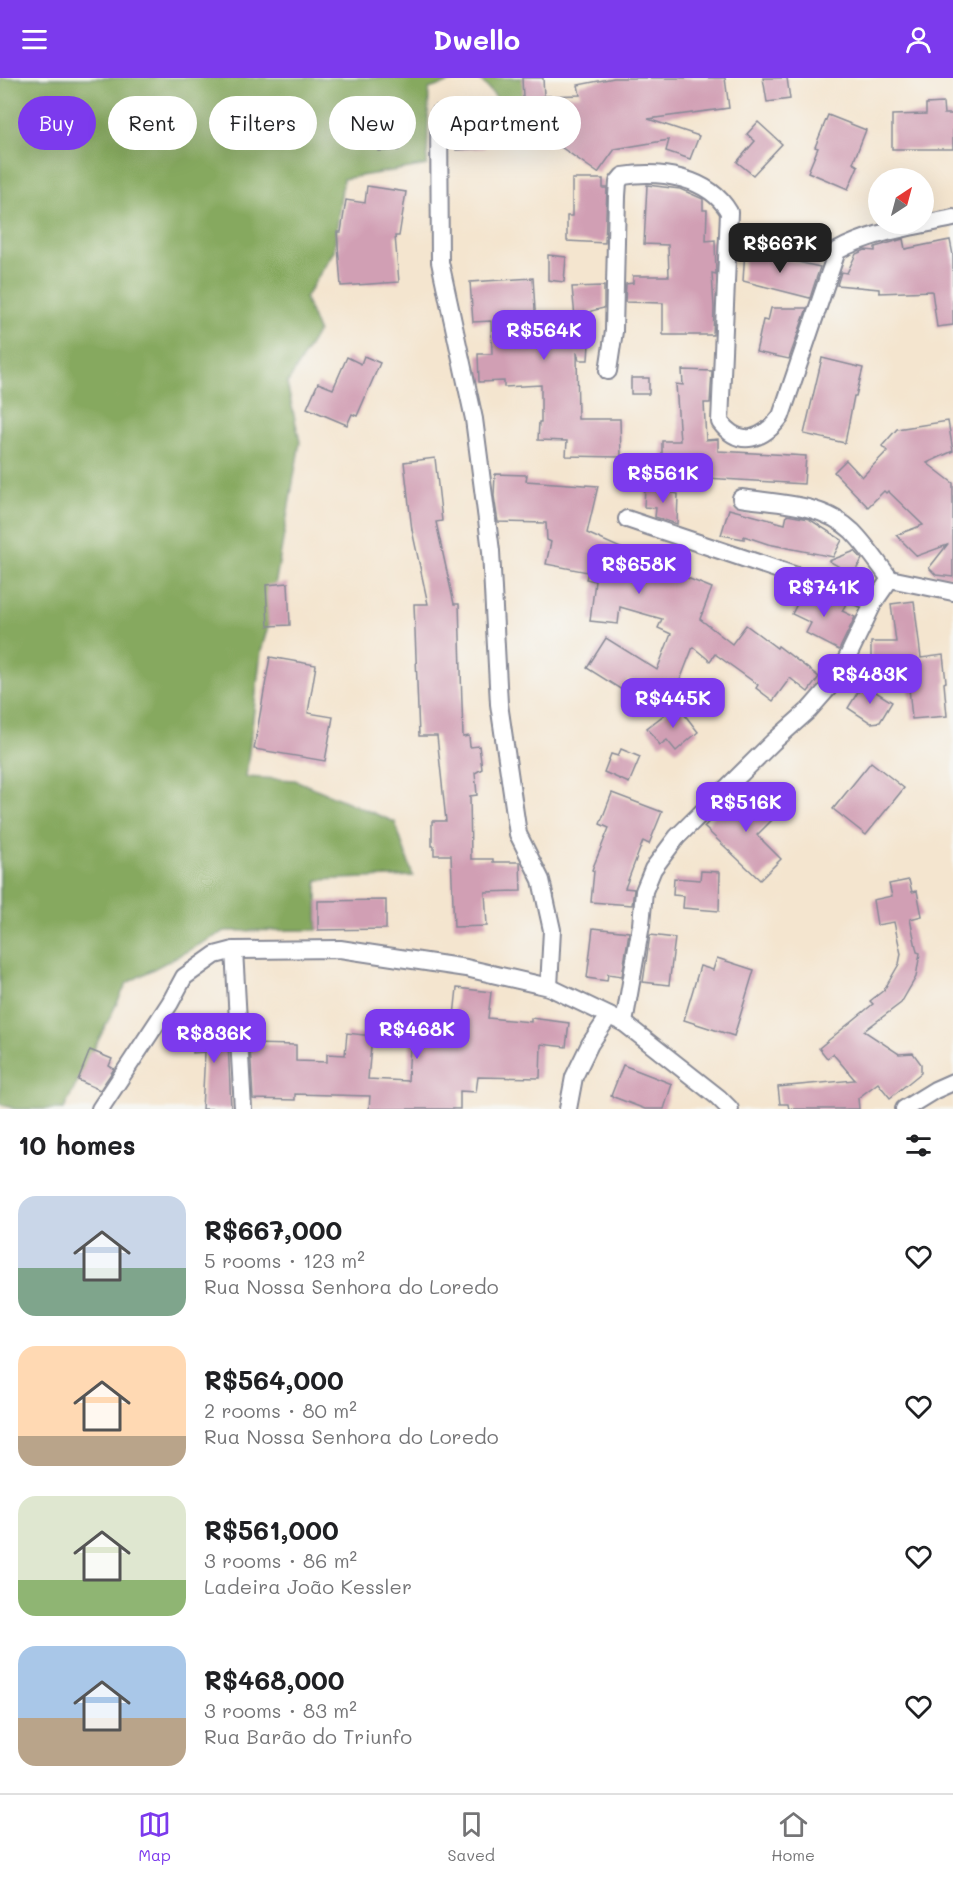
<!DOCTYPE html>
<meta charset="utf-8">
<style>
:root{--surface:#fff;--page:#f6f6f6;--text:#202124;--muted:#757577;--line:#e0e0e0;--accent:#7c3aed}
body{margin:0;font-family:Mali,sans-serif;background:var(--page);color:var(--text);height:100vh;display:flex;flex-direction:column;font-size:22px;white-space:nowrap}
*{box-sizing:border-box;margin:0}
p{font-size:20px;color:var(--muted)}
.icon{flex:none;width:33px;height:33px;fill:none;stroke:currentColor;stroke-width:2;stroke-linecap:round;stroke-linejoin:round}
.map{position:relative;height:1031px;overflow:hidden}
.sheet{display:flex;flex-direction:column;background:var(--surface);flex:1}
.sheet>*{flex:none}
.hud{position:absolute;left:18px;top:18px;width:600px;height:54px;display:flex;gap:12px}
.needle{width:39px;rotate:36deg}
.tools{position:absolute;left:868px;top:90px;display:grid;gap:12px}
.tools a{display:grid;place-items:center;width:66px;height:66px;border-radius:50%;background:var(--surface);box-shadow:0 6px 24px #0002;font-size:30px}
.price{position:absolute;translate:-50% -51px;padding:0 14px;border-radius:12px;background:var(--accent);color:#fff;font-size:20px;line-height:39px;filter:drop-shadow(0 2px 3px #0008)}
.price::after{content:'';position:absolute;left:50%;top:36px;width:18px;height:14px;margin-left:-9px;background:inherit;clip-path:polygon(0 0,100% 0,50% 100%)}
.price.selected{background:#222;color:#fff}
ul{padding:0;list-style:none}
li{display:flex;align-items:center;gap:18px;height:150px;padding:0 18px}
li span{display:grid;place-items:center;flex:none;width:168px;height:120px;border-radius:18px;color:#555}
li>.icon{margin-inline-start:auto}
span .icon{width:72px;height:72px;fill:#fffc;stroke-width:1}
li b{font-size:26px}
h2{display:flex;justify-content:space-between;align-items:center;height:72px;padding:0 18px;font-size:26px}
.tag{padding:0 21px;border-radius:27px;background:var(--surface);box-shadow:0 6px 24px #0002;font-size:21px;line-height:54px}
.tag.selected{background:var(--accent);color:#fff}
header{display:flex;justify-content:space-between;align-items:center;height:78px;padding:0 18px;background:var(--accent);color:#fff;font-size:27px;font-weight:700}
.tabs{display:flex;justify-content:space-around;align-items:center;height:84px;border-top:2px solid var(--line);background:var(--surface);font-size:16px;color:var(--muted)}
.tabs a{display:grid;justify-items:center;gap:3px}
.tabs .selected{color:var(--accent)}
.map>svg:first-child{display:block}
.forest{fill:#86a95e;stroke:#506c5e;stroke-width:1.5}
.building{fill:#d19fb4}
.lines{fill:none;stroke-linecap:round;stroke-linejoin:round}
.street-casing{stroke:#888a96;stroke-width:20}
.street{stroke:#fff;stroke-width:16}
</style>
<header><svg class="icon" aria-label="menu" viewBox="0 0 24 24"><path d="M4 6h16M4 12h16M4 18h16"/></svg>Dwello<svg class="icon" aria-label="person" viewBox="0 0 24 24"><circle cx="12" cy="8" r="4"/><path d="M4 21q1-7 8-7t8 7"/></svg></header>
<div class="map">
<svg width="953" height="1031" viewBox="0 0 953 1031">
<rect width="100%" height="100%" fill="#f6f6f2"/>
<filter id="ink" filterUnits="userSpaceOnUse"><feTurbulence type="fractalNoise" baseFrequency=".0167" numOctaves="2"/><feDisplacementMap in="SourceGraphic" scale="12" xChannelSelector="R" yChannelSelector="G"/><feConvolveMatrix kernelMatrix="1 2 1 2 8 2 1 2 1" color-interpolation-filters="sRGB"/></filter>
<filter id="wash" filterUnits="userSpaceOnUse"><feTurbulence type="fractalNoise" baseFrequency=".008" numOctaves="4" result="noise"/><feDisplacementMap in="SourceGraphic" scale="24" xChannelSelector="R" yChannelSelector="G"/><feGaussianBlur stdDeviation="1.35" result="paint"/><feColorMatrix in="noise" values="0 0 0 0 0 0 0 0 0 0 0 0 0 0 0 0 0 1.4 0 .05"/><feComposite in="paint" operator="in"/></filter>
<g filter="url(#wash)">
<rect width="100%" height="100%" fill="#f4e5cf"/>
<!-- forest -->
<g class="forest">
<path d="M 0,0 L 463,0 L 429,11 L 427,87 L 343,101 L 334,173 L 305,220 L 318,253 L 287,306 L 300,364 L 268,548 L 261,574 L 246,699 L 295,702 L 395,744 L 413,798 L 317,802 L 317,852 L 225,853 L 127,905 L 64,1031 L 15,1031 L 0,1026 Z"/>
<path d="M 479,0 L 526,0 L 526,12 L 514,40 Z"/>
</g>
<g id="blocks">
<!-- building -->
<g class="building">
<path d="M 522,0 L 543,0 L 544,18 L 580,17 L 578,7 L 614,0 L 725,0 L 729,30 L 648,41 L 699,58 L 690,81 L 666,73 L 669,62 L 615,71 L 598,95 L 555,65 L 529,66 L 528,40 L 524,40 Z"/>
<path d="M 763,0 L 787,0 L 790,21 L 767,24 Z"/>
<path d="M 943,25 L 944,36 L 953,36 L 953,71 L 892,71 L 892,37 L 926,36 L 926,26 Z"/>
<path d="M 481,32 L 485,70 L 456,72 L 453,34 Z"/>
<path d="M 410,33 L 411,57 L 398,58 L 399,72 L 379,73 L 378,54 L 372,51 L 372,34 Z"/>
<path d="M 828,37 L 866,52 L 853,85 L 858,88 L 848,111 L 808,94 L 818,70 L 815,69 Z"/>
<path d="M 758,44 L 782,66 L 753,97 L 737,84 L 755,63 L 747,56 Z"/>
<path d="M 572,101 L 603,101 L 603,110 L 607,110 L 605,165 L 567,163 L 567,138 L 572,138 Z"/>
<path d="M 647,107 L 680,111 L 703,121 L 703,132 L 707,132 L 706,163 L 715,162 L 716,196 L 712,195 L 714,230 L 713,257 L 663,257 L 663,225 L 625,224 L 626,206 L 633,205 L 633,198 L 669,198 L 668,167 L 644,166 Z"/>
<path d="M 367,108 L 406,114 L 399,158 L 395,158 L 399,204 L 341,208 L 337,154 L 341,154 L 346,122 L 365,125 Z"/>
<path d="M 903,161 L 905,171 L 950,162 L 953,177 L 953,247 L 937,249 L 932,213 L 879,215 L 879,211 L 837,207 L 841,194 L 847,195 L 856,176 L 865,172 L 875,173 L 875,169 Z"/>
<path d="M 745,172 L 820,189 L 810,220 L 743,203 Z"/>
<path d="M 548,177 L 566,179 L 564,204 L 548,202 Z"/>
<path d="M 533,200 L 536,247 L 576,249 L 572,209 L 604,208 L 604,230 L 591,233 L 588,282 L 579,282 L 577,274 L 578,341 L 620,341 L 621,379 L 566,378 L 567,363 L 538,362 L 539,344 L 541,344 L 541,307 L 504,309 L 504,303 L 479,304 L 478,276 L 492,276 L 491,243 L 473,244 L 470,204 Z"/>
<path d="M 771,230 L 807,230 L 789,281 L 756,274 L 763,242 L 768,243 Z"/>
<path d="M 364,278 L 380,285 L 357,338 L 352,336 L 347,347 L 307,330 L 318,305 L 333,311 L 347,279 L 361,286 Z"/>
<path d="M 822,280 L 863,290 L 856,318 L 854,318 L 845,365 L 804,356 Z"/>
<path d="M 682,292 L 712,293 L 710,325 L 704,325 L 706,362 L 718,361 L 718,373 L 806,378 L 804,406 L 658,397 L 659,380 L 662,381 L 662,363 L 680,363 L 676,306 L 683,307 Z"/>
<rect x="631" y="300" width="18" height="16"/>
<path d="M 948,343 L 953,373 L 927,385 L 953,405 L 953,499 L 936,497 L 929,490 L 947,467 L 917,478 L 896,457 L 923,447 L 888,413 L 886,415 L 884,413 L 868,429 L 834,394 L 846,382 L 862,399 L 887,373 L 882,368 L 897,351 Z"/>
<path d="M 435,380 L 442,443 L 436,444 L 454,526 L 459,526 L 463,659 L 469,658 L 470,669 L 479,668 L 482,691 L 475,695 L 477,717 L 470,718 L 471,781 L 493,781 L 493,784 L 520,784 L 521,813 L 485,814 L 487,848 L 454,849 L 451,777 L 434,777 L 434,768 L 432,768 L 432,743 L 446,743 L 437,658 L 419,658 L 414,526 L 428,526 L 412,452 L 404,384 Z"/>
<path d="M 495,396 L 527,397 L 526,403 L 598,408 L 587,455 L 656,486 L 655,487 L 712,510 L 700,541 L 732,566 L 746,547 L 777,570 L 778,568 L 819,599 L 808,614 L 790,600 L 773,623 L 756,610 L 758,607 L 715,576 L 710,583 L 693,569 L 673,620 L 628,602 L 622,612 L 587,590 L 606,560 L 657,592 L 671,556 L 658,550 L 662,541 L 620,529 L 618,546 L 590,543 L 595,503 L 586,501 L 588,494 L 546,486 L 551,464 L 547,462 L 546,445 L 498,444 L 494,418 Z"/>
<path d="M 645,410 L 662,412 L 678,416 L 677,446 L 655,439 L 656,430 L 644,429 Z"/>
<path d="M 729,431 L 785,446 L 787,437 L 809,441 L 842,462 L 833,479 L 768,466 L 744,458 L 744,461 L 721,457 Z"/>
<path d="M 855,473 L 862,481 L 853,497 L 829,483 Z"/>
<path d="M 288,505 L 290,547 L 268,548 L 266,507 Z"/>
<path d="M 804,512 L 846,526 L 842,533 L 855,539 L 839,572 L 806,555 L 811,545 L 792,536 Z"/>
<path d="M 914,523 L 921,580 L 943,577 L 946,604 L 944,605 L 947,638 L 912,641 L 908,599 L 905,604 L 902,588 L 871,590 L 871,564 L 896,564 L 891,526 Z"/>
<path d="M 270,579 L 316,587 L 308,635 L 333,639 L 325,683 L 254,671 Z"/>
<path d="M 863,606 L 892,624 L 880,644 L 871,645 L 848,630 Z"/>
<path d="M 677,627 L 698,654 L 676,673 L 667,662 L 660,667 L 647,650 Z"/>
<path d="M 621,671 L 640,679 L 629,705 L 604,694 L 611,676 L 618,678 Z"/>
<path d="M 871,684 L 904,710 L 866,757 L 833,731 Z"/>
<path d="M 612,715 L 662,734 L 649,766 L 643,763 L 625,810 L 634,811 L 632,827 L 591,824 L 594,793 L 592,792 L 609,750 L 600,746 Z"/>
<path d="M 763,718 L 779,735 L 757,757 L 781,781 L 760,802 L 704,749 L 728,723 L 734,729 L 750,720 Z"/>
<path d="M 701,793 L 720,794 L 719,833 L 683,830 L 684,818 L 673,817 L 674,800 L 700,802 Z"/>
<path d="M 909,802 L 912,814 L 917,813 L 922,838 L 910,841 L 917,874 L 920,875 L 916,899 L 901,925 L 864,953 L 899,976 L 913,975 L 921,986 L 921,995 L 890,1020 L 878,1005 L 858,1020 L 859,1031 L 789,1031 L 788,1026 L 780,1026 L 778,1009 L 855,1002 L 833,976 L 827,980 L 819,970 L 873,926 L 870,923 L 884,912 L 899,886 L 901,876 L 894,844 L 877,847 L 873,822 L 892,818 L 889,806 Z"/>
<path d="M 386,822 L 386,851 L 318,852 L 318,823 Z"/>
<path d="M 593,850 L 629,854 L 622,898 L 608,896 L 607,903 L 587,900 Z"/>
<path d="M 650,857 L 675,860 L 669,907 L 643,904 Z"/>
<path d="M 717,880 L 754,892 L 734,958 L 684,942 L 700,888 L 713,892 Z"/>
<path d="M 457,910 L 491,914 L 488,940 L 531,944 L 531,940 L 569,945 L 566,969 L 541,966 L 540,1000 L 478,999 L 476,1014 L 460,1013 L 460,1031 L 369,1031 L 370,1018 L 295,1016 L 295,1022 L 253,1021 L 250,966 L 296,967 L 296,983 L 327,984 L 327,976 L 345,977 L 347,955 L 372,958 L 368,1001 L 408,1003 L 412,933 L 454,938 Z"/>
<path d="M 227,941 L 231,1031 L 202,1031 L 205,974 L 193,975 L 192,948 L 209,948 L 210,943 Z"/>
<path d="M 90,972 L 112,981 L 109,988 L 114,991 L 100,1012 L 78,1002 Z"/>
<path d="M 623,987 L 672,1006 L 664,1031 L 645,1031 L 611,1018 Z"/>
</g>
</g>
</g>
<g filter="url(#ink)">
<use href="#blocks" fill-opacity="0" stroke="#888a96" stroke-width="1.5"/>
<g class="lines">
<defs>
<g id="street">
<path d="M 439,36 L 440,184 L 474,341 L 491,473 L 499,626 L 518,756 L 541,802 L 552,852 L 549,909"/>
<path d="M 608,293 L 614,253 L 617,118 L 618,104 L 623,98 C 660,92 709,99 729,134 L 720,344 C 740,371 764,361 781,338 L 837,173 C 873,153 914,149 953,140"/>
<path d="M 741,420 C 779,426 822,425 852,453 C 866,467 878,485 890,501"/>
<path d="M 627,441 L 874,524"/>
<path d="M 234,872 L 243,1031"/>
<path d="M 624,945 L 641,847 L 644,813 L 653,791 L 677,759 L 773,664 L 809,632 L 838,599 L 874,524 L 890,501 L 953,514"/>
<path d="M 100,1031 L 170,925 L 184,899 L 215,877 L 234,872 L 340,871 L 466,890 L 549,909 L 624,945 L 718,1019 L 730,1031"/>
<path d="M 568,1031 L 574,999 L 590,966 L 609,938"/>
<path d="M 904,1031 L 935,1012 L 953,1004"/>
</g>
</defs>
<!-- street casing -->
<use href="#street" class="street-casing"/>
<!-- street -->
<use href="#street" class="street"/>
</g>
</g>
</svg>
<div class="tools">
<a><svg class="needle" viewBox="-14 -14 28 28"><path d="M0-13l5 13h-10z" fill="#e53935"/><path d="M0 13l5-13h-10z" fill="#757577"/></svg></a>
</div>
<b class="price selected" style="left:780px;top:196px">R$667K</b>
<b class="price" style="left:544px;top:283px">R$564K</b>
<b class="price" style="left:663px;top:426px">R$561K</b>
<b class="price" style="left:639px;top:517px">R$658K</b>
<b class="price" style="left:824px;top:540px">R$741K</b>
<b class="price" style="left:870px;top:627px">R$483K</b>
<b class="price" style="left:673px;top:651px">R$445K</b>
<b class="price" style="left:746px;top:755px">R$516K</b>
<b class="price" style="left:417px;top:982px">R$468K</b>
<b class="price" style="left:214px;top:986px">R$836K</b>
<div class="hud">
<a class="tag selected">Buy</a>
<a class="tag">Rent</a>
<a class="tag">Filters</a>
<a class="tag">New</a>
<a class="tag">Apartment</a>
</div>
</div>
<section class="sheet">
<h2>10 homes<svg class="icon" aria-label="filters" viewBox="0 0 24 24"><path d="M4 7h16M4 17h16"/><circle cx="9" cy="7" r="2"/><circle cx="15" cy="17" r="2"/></svg></h2>
<ul>
<li><span style="background:linear-gradient(#c9d6e8 60%,#7fa58c 0)"><svg class="icon" aria-label="home" viewBox="0 0 24 24"><path d="M3 11l9-7 9 7M6 9v11h12V9"/></svg></span><div><b>R$667,000</b><p>5 rooms · 123 m²</p><p>Rua Nossa Senhora do Loredo</p></div><svg class="icon" aria-label="heart" viewBox="0 0 24 24"><path d="M12 20l-8-8c-3-5 5-10 8-4 3-6 11-1 8 4z"/></svg></li>
<li><span style="background:linear-gradient(#ffd9b3 75%,#b9a48a 0)"><svg class="icon" aria-label="home" viewBox="0 0 24 24"><path d="M3 11l9-7 9 7M6 9v11h12V9"/></svg></span><div><b>R$564,000</b><p>2 rooms · 80 m²</p><p>Rua Nossa Senhora do Loredo</p></div><svg class="icon" aria-label="heart" viewBox="0 0 24 24"><path d="M12 20l-8-8c-3-5 5-10 8-4 3-6 11-1 8 4z"/></svg></li>
<li><span style="background:linear-gradient(#dfe7d0 70%,#8fb573 0)"><svg class="icon" aria-label="home" viewBox="0 0 24 24"><path d="M3 11l9-7 9 7M6 9v11h12V9"/></svg></span><div><b>R$561,000</b><p>3 rooms · 86 m²</p><p>Ladeira João Kessler</p></div><svg class="icon" aria-label="heart" viewBox="0 0 24 24"><path d="M12 20l-8-8c-3-5 5-10 8-4 3-6 11-1 8 4z"/></svg></li>
<li><span style="background:linear-gradient(#a9c7e8 60%,#b9a48a 0)"><svg class="icon" aria-label="home" viewBox="0 0 24 24"><path d="M3 11l9-7 9 7M6 9v11h12V9"/></svg></span><div><b>R$468,000</b><p>3 rooms · 83 m²</p><p>Rua Barão do Triunfo</p></div><svg class="icon" aria-label="heart" viewBox="0 0 24 24"><path d="M12 20l-8-8c-3-5 5-10 8-4 3-6 11-1 8 4z"/></svg></li>
</ul>
</section>
<nav class="tabs">
<a class="selected"><svg class="icon" aria-label="map" viewBox="0 0 24 24"><path d="M3 6l6-2 6 2 6-2v14l-6 2-6-2-6 2zM9 4v14M15 6v14"/></svg>Map</a>
<a><svg class="icon" aria-label="saved" viewBox="0 0 24 24"><path d="M7 4h10v16l-5-4-5 4z"/></svg>Saved</a>
<a><svg class="icon" aria-label="home" viewBox="0 0 24 24"><path d="M3 11l9-7 9 7M6 9v11h12V9"/></svg>Home</a>
</nav>
